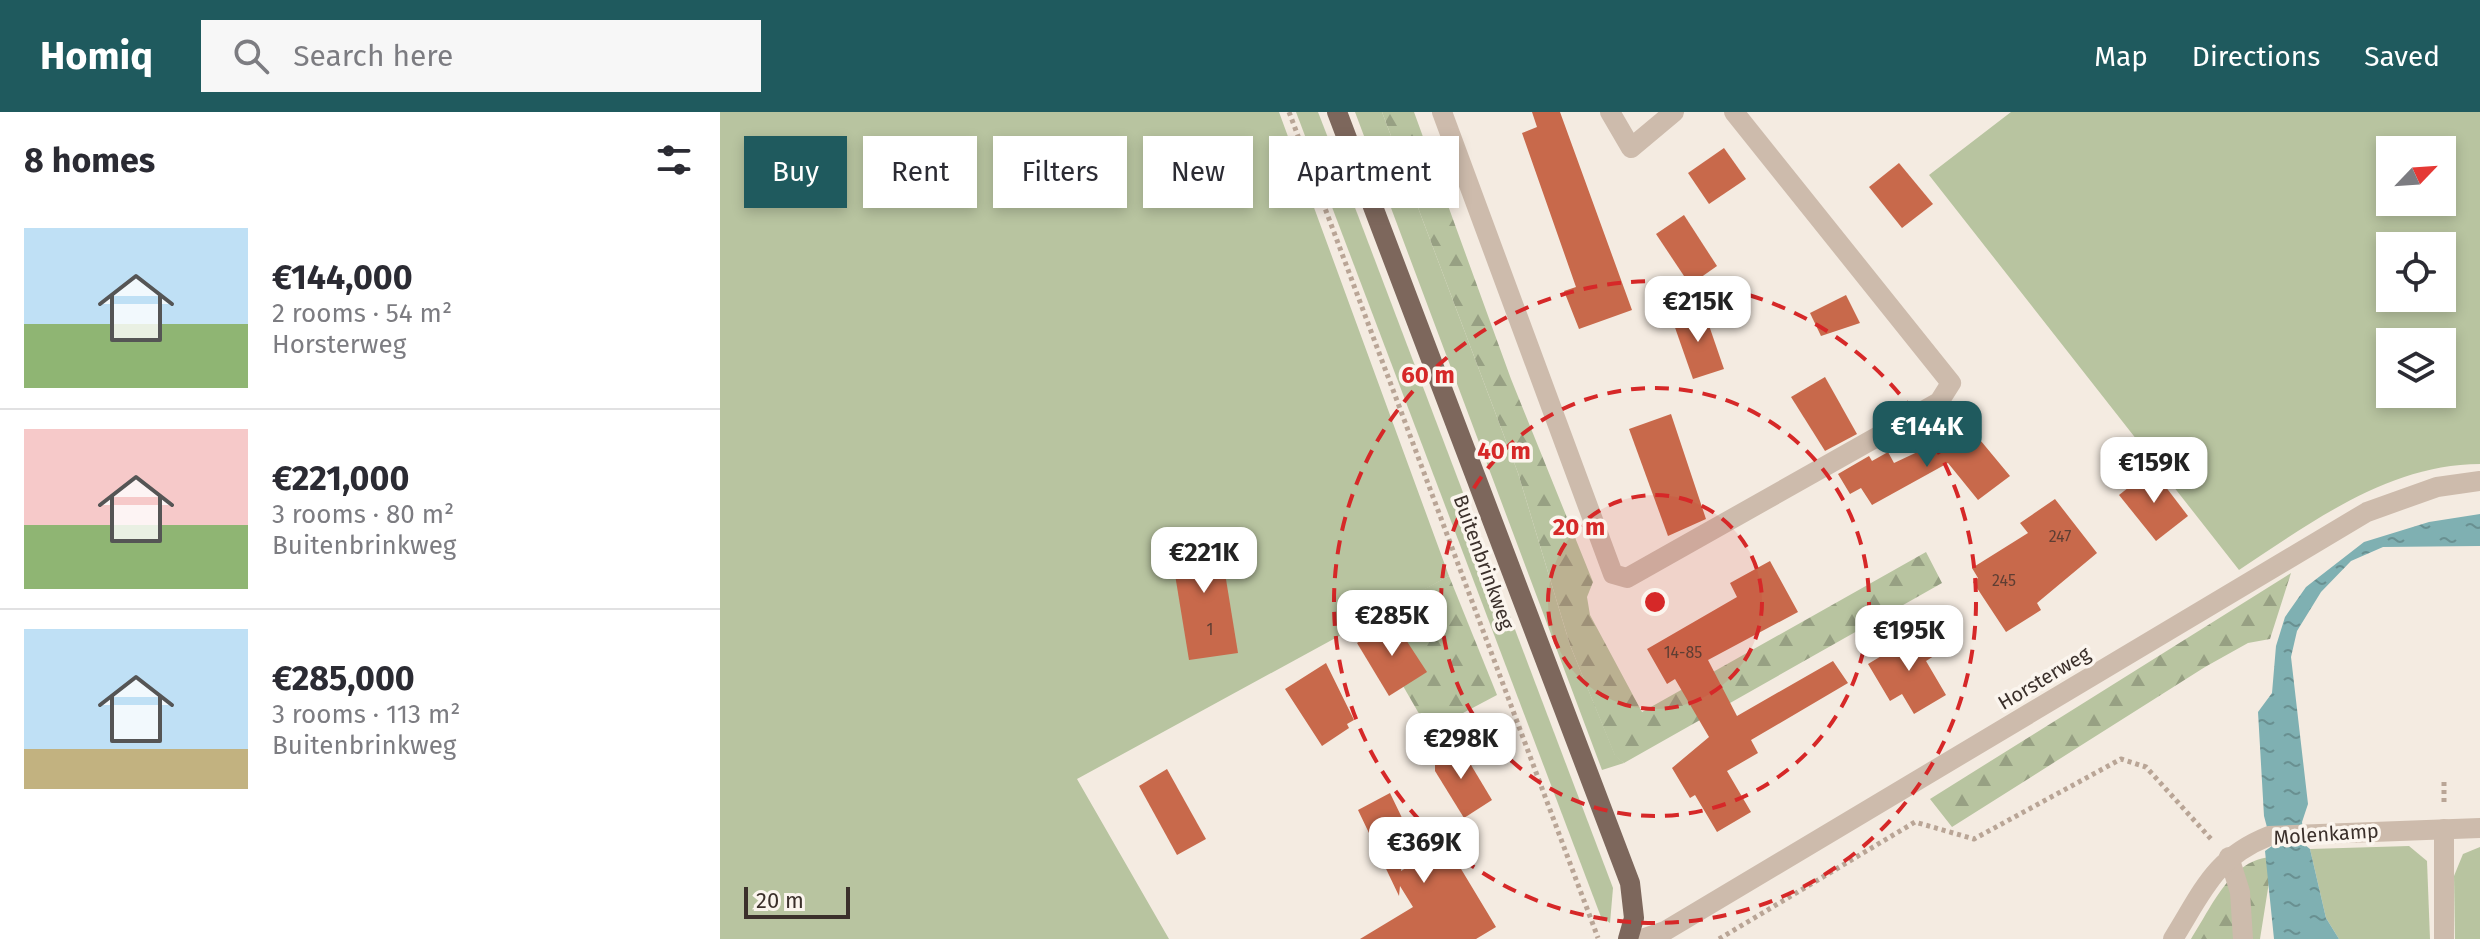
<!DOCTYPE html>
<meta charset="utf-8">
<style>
:root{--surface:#fff;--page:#f7f7f7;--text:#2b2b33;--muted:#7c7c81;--line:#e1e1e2;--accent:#1f5a5e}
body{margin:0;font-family:"Fira Sans",sans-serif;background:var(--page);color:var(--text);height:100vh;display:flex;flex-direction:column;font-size:30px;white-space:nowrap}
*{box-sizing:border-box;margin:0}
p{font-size:26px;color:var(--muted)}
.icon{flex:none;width:44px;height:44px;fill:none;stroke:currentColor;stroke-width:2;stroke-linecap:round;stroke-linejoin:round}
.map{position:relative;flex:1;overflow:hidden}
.sheet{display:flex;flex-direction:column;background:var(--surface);width:720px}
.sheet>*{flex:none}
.banner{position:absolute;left:24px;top:24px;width:760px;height:72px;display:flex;gap:16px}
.needle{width:52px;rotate:65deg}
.buttons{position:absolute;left:1656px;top:24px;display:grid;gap:16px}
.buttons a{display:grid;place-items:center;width:80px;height:80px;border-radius:0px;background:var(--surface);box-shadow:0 4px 12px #0003;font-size:40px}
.scale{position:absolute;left:24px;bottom:20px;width:106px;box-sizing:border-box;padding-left:8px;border:4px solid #3b302b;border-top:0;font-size:22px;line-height:28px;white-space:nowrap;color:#3b302b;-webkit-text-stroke:6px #fbf5ee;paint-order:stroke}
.price{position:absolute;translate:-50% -68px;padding:0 18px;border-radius:16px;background:#fff;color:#222;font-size:26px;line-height:52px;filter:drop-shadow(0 2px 4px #0008)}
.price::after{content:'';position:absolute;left:50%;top:48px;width:24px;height:18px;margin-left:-12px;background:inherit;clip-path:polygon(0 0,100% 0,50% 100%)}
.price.selected{background:var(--accent);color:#fff}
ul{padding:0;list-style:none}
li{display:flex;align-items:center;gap:24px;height:200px;padding:0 24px}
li+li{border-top:2px solid var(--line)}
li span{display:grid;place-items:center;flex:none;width:224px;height:160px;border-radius:0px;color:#555}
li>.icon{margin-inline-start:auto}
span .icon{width:96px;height:96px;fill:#fffc;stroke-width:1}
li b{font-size:34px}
h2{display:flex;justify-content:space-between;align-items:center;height:96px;padding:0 24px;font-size:34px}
.pill{padding:0 28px;border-radius:0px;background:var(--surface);box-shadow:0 4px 12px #0003;font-size:28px;line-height:72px}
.pill.selected{background:var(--accent);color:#fff}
header{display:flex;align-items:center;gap:48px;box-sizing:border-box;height:112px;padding:0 40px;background:var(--accent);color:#fff}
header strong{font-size:38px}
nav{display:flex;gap:44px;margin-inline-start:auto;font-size:28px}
.search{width:560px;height:72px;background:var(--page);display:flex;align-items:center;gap:20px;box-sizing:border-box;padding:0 28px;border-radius:0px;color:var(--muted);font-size:30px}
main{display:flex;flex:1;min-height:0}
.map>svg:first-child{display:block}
.grass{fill:#b8c4a0;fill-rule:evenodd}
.forest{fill:url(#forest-firs)}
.water{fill:url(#water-ripples)}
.building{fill:#c8694b}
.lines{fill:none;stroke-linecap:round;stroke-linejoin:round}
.path{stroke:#b9a596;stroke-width:5;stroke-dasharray:4 4;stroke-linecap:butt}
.minor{stroke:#cdbbac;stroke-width:20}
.major{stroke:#7d675c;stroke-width:20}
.ring{fill:none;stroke:#d62828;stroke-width:4;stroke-dasharray:14 10}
.labels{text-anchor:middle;stroke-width:7;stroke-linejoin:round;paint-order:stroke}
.number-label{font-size:16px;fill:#5e3e33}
.street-label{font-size:20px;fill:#3b302b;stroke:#fbf5ee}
.centre{fill:#d62828;stroke:#fbf5ee;stroke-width:4}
.ring-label{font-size:24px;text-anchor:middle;font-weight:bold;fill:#d62828;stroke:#fbf5ee;stroke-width:7;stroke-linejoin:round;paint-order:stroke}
</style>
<header>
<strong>Homiq</strong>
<div class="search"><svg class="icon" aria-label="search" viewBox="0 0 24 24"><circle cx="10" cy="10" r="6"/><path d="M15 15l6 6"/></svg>Search here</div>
<nav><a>Map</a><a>Directions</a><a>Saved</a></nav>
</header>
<main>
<section class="sheet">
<h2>8 homes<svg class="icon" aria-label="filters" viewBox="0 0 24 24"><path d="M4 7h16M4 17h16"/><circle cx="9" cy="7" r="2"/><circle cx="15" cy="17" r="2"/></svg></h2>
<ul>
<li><span style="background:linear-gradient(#bfe0f5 60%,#8fb573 0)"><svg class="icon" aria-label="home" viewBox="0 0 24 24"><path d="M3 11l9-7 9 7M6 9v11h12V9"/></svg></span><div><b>€144,000</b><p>2 rooms · 54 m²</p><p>Horsterweg</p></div></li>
<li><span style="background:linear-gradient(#f6c9c9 60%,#8fb573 0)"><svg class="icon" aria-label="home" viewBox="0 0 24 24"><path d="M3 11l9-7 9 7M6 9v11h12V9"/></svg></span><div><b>€221,000</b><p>3 rooms · 80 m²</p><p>Buitenbrinkweg</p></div></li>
<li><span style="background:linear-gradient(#bfe0f5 75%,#c2b280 0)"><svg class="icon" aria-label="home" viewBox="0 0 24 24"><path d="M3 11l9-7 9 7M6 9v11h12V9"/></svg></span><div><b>€285,000</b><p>3 rooms · 113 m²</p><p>Buitenbrinkweg</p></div></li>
</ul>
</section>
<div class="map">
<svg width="1760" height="827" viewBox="0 0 1760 827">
<defs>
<pattern id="forest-firs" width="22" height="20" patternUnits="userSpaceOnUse" patternTransform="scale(2)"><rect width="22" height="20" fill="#b8c4a0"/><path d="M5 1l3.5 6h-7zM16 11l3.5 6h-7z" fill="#97a083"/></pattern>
<pattern id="water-ripples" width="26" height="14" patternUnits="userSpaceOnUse" patternTransform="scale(2)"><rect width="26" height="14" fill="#7fb0b2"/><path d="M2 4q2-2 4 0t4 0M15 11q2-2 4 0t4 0" fill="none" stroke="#699091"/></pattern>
</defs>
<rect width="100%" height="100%" fill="#f4ebe1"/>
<!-- grass -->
<g class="grass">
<path d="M 0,0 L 559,0 L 729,464 L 357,667 L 449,827 L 0,827 Z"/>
<path d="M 576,0 L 598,0 L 634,93 L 893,776 L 890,811 L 881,805 Z"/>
<path d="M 635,0 L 662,0 L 798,361 L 850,533 L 895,643 L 904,651 L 882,658 Z"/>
<path d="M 1291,0 L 1760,0 L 1760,352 C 1669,352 1592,410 1519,458 L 1209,63 ZM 1722,38 L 1722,90 L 1670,90 L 1670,38 ZM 1722,134 L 1722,186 L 1670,186 L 1670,134 ZM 1722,230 L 1722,282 L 1670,282 L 1670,230 Z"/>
<path d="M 1689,734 L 1707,749 L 1710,827 L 1619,827 L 1606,806 L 1590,737 Z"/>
<path d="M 1760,735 L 1760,827 L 1735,827 L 1734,764 L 1743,742 Z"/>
</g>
<!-- forest -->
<g class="forest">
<path d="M 662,0 L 694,0 L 791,267 L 873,470 L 867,485 L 870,503 L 922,600 L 1206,440 L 1222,471 L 904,651 L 895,644 L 850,533 L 798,361 Z"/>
<path d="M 1571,461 L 1550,527 L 1528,531 L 1485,555 L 1232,715 L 1210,687 Z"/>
<path d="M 729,464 L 777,583 L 709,619 L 645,508 Z"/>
<path d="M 1553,745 L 1540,827 L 1471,827 C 1492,795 1511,746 1553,745 Z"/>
</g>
<!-- water -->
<path class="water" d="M 1760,402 L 1760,434 L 1663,435 L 1631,449 L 1601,480 L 1577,519 L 1571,545 L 1588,692 L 1582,710 L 1585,733 L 1590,737 L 1606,806 L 1619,827 L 1554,827 L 1545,739 L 1552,734 L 1544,704 L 1538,600 L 1552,581 L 1556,534 L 1565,505 L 1586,475 L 1644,430 L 1709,410 Z"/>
<!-- building -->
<g class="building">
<path d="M 812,0 L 840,0 L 912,198 L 859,217 L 844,179 L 856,175 L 802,21 L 817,15 Z"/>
<path d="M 1004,36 L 1026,67 L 989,92 L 968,61 Z"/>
<path d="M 1179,51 L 1213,92 L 1182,116 L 1149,75 Z"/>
<path d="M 964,103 L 997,154 L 970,173 L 936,122 Z"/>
<path d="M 1126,183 L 1140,211 L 1101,224 L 1090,201 Z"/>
<path d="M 983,196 L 1004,257 L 973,267 L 952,207 Z"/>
<path d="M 1105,265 L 1137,322 L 1105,339 L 1071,285 Z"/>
<path d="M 951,302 L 986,407 L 948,424 L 909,317 Z"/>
<path d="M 1251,317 L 1290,364 L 1258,388 L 1228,351 L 1152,393 L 1141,376 L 1130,382 L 1118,362 L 1149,344 L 1152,349 L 1168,340 L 1174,351 L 1225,327 L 1229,335 Z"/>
<path d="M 1432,357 L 1468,404 L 1436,429 L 1399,383 Z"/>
<path d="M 1335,387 L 1377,441 L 1317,491 L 1321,498 L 1286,520 L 1253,470 L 1258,466 L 1252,456 L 1308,421 L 1300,411 Z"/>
<path d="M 498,418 L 518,541 L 469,548 L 449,426 Z"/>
<path d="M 1050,449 L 1078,500 L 988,548 L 1017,604 L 1113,549 L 1128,571 L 1031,628 L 1038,641 L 1007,659 L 1031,700 L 997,720 L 975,683 L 970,686 L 952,656 L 989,625 L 955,567 L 947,572 L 927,537 L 1017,485 L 1010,471 Z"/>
<path d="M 673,508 L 707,560 L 669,584 L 637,531 Z"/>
<path d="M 1203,519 L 1217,542 L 1206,549 L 1226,583 L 1194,602 L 1182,582 L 1170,589 L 1148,552 Z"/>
<path d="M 606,551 L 634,608 L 627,612 L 629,616 L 602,634 L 565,577 Z"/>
<path d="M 739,633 L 772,688 L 744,706 L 715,659 L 715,647 Z"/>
<path d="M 447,657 L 486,727 L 457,743 L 419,674 Z"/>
<path d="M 670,681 L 684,710 L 681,759 L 726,732 L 776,815 L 756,827 L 640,827 L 693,795 L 680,774 L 679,784 L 638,698 Z"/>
</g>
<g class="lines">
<!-- path -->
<g class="path">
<path d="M 569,0 L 878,826"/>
<path d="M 1724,690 L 1724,667"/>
<path d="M 999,827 L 1195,710 L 1254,727 L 1401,647 L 1426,655 L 1491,727"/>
</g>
<!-- minor -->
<g class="minor">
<path d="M 722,0 L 893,462 L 907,466 L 1219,290 L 1231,271 L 1014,0"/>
<path d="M 890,0 L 911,36 L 954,0"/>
<path d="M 1509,745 L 1520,780 L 1523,827"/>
<path d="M 922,827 L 945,819 L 1647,400 L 1717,375 L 1760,369"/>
<path d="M 1453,827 C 1483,779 1494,746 1549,724 L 1760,716"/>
<path d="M 1724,827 L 1724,717"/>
</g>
<!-- major -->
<path class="major" d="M 617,0 L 910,771 L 914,806 L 908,827"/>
</g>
<!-- distance rings -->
<circle cx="935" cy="490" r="107" fill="#d62828" fill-opacity=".12"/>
<g class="ring">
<circle cx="935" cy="490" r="107"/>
<circle cx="935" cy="490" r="214"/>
<circle cx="935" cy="490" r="321"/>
</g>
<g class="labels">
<!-- number labels -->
<g class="number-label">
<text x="1340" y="430">247</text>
<text x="1284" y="474">245</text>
<text x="490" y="523">1</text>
<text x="963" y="546">14-85</text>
</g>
<!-- street labels -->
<g class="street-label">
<text transform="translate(764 450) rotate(70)" y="7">Buitenbrinkweg</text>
<text transform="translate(1324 566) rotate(-31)" y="7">Horsterweg</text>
<text transform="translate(1606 722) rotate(-4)" y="7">Molenkamp</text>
</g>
</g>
<circle cx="935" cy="490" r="12" class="centre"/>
<g class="ring-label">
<text x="708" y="271">60 m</text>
<text x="784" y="347">40 m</text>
<text x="859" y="423">20 m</text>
</g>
</svg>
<div class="buttons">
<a><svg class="needle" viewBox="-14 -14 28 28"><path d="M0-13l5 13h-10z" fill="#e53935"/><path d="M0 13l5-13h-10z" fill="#7c7c81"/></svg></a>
<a><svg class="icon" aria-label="locate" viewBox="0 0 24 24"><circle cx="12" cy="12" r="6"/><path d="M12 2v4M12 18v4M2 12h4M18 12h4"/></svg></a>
<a><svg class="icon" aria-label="layers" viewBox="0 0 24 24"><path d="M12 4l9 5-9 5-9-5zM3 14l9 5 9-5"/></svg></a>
</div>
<div class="scale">20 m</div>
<b class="price" style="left:978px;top:232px">€215K</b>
<b class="price selected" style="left:1207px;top:357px">€144K</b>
<b class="price" style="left:1434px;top:393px">€159K</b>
<b class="price" style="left:484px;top:483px">€221K</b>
<b class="price" style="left:672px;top:546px">€285K</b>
<b class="price" style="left:1189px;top:561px">€195K</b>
<b class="price" style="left:741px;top:669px">€298K</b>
<b class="price" style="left:704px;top:773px">€369K</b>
<div class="banner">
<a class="pill selected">Buy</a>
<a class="pill">Rent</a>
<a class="pill">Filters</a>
<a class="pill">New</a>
<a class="pill">Apartment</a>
</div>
</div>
</main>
